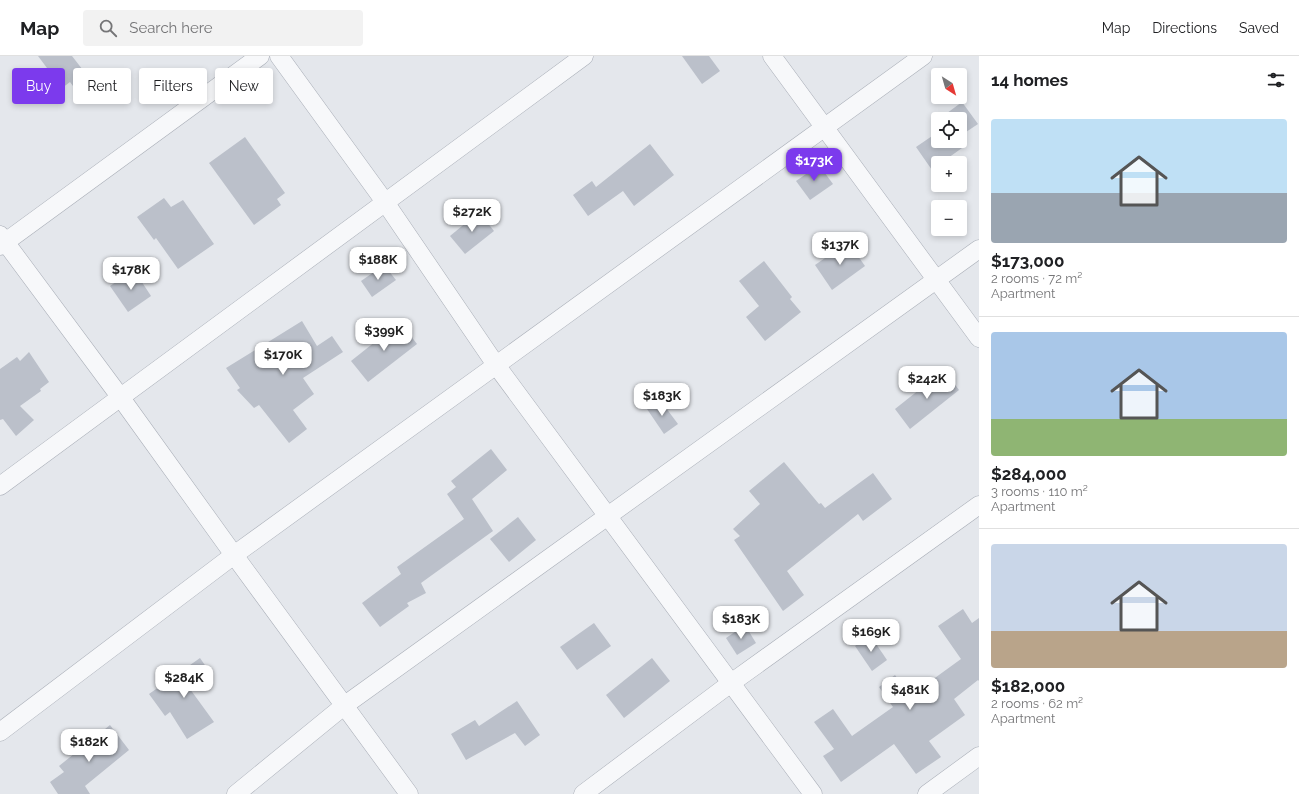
<!DOCTYPE html>
<meta charset="utf-8">
<style>
:root{--surface:#fff;--page:#f2f2f2;--text:#202124;--muted:#757577;--line:#e0e0e0;--accent:#7c3aed}
body{margin:0;font-family:Raleway,sans-serif;background:var(--page);color:var(--text);height:100vh;display:flex;flex-direction:column;font-size:15px;white-space:nowrap}
*{box-sizing:border-box;margin:0}
p{font-size:13px;color:var(--muted)}
.icon{flex:none;width:22px;height:22px;fill:none;stroke:currentColor;stroke-width:2;stroke-linecap:round;stroke-linejoin:round}
.map{position:relative;flex:1;overflow:hidden}
.side{display:flex;flex-direction:column;background:var(--surface);width:320px}
.side>*{flex:none}
.hud{position:absolute;left:12px;top:12px;width:380px;height:36px;display:flex;gap:8px}
.needle{width:26px;rotate:143deg}
.fabs{position:absolute;left:931px;top:12px;display:grid;gap:8px}
.fabs a{display:grid;place-items:center;width:36px;height:36px;border-radius:4px;background:var(--surface);box-shadow:0 2px 6px #0003;font-size:20px}
.price{position:absolute;translate:-50% -34px;padding:0 9px;border-radius:8px;background:#fff;color:#222;font-size:13px;line-height:26px;filter:drop-shadow(0 1px 2px #0008)}
.price::after{content:'';position:absolute;left:50%;top:24px;width:12px;height:9px;margin-left:-6px;background:inherit;clip-path:polygon(0 0,100% 0,50% 100%)}
.price.selected{background:var(--accent);color:#fff}
ul{padding:0;list-style:none}
li{display:grid;align-content:center;gap:8px;height:212px;padding:0 12px}
li+li{border-top:1px solid var(--line)}
li span{display:grid;place-items:center;height:124px;border-radius:4px;color:#555}
li>.icon{margin-inline-start:auto}
span .icon{width:72px;height:72px;fill:#fffc;stroke-width:1}
li b{font-size:17px}
h2{display:flex;justify-content:space-between;align-items:center;height:48px;padding:0 12px;font-size:17px}
.chip{padding:0 14px;border-radius:4px;background:var(--surface);box-shadow:0 2px 6px #0003;font-size:14px;line-height:36px}
.chip.selected{background:var(--accent);color:#fff}
header{display:flex;align-items:center;gap:24px;box-sizing:border-box;height:56px;padding:0 20px;background:var(--surface);border-bottom:1px solid var(--line)}
header strong{font-size:19px}
nav{display:flex;gap:22px;margin-inline-start:auto;font-size:14px}
.search{width:280px;height:36px;background:var(--page);display:flex;align-items:center;gap:10px;box-sizing:border-box;padding:0 14px;border-radius:4px;color:var(--muted);font-size:15px}
main{display:flex;flex:1;min-height:0}
.map>svg:first-child{display:block}
.building{fill:#bbc0ca}
.lines{fill:none;stroke-linecap:round;stroke-linejoin:round}
.minor-casing{stroke:#a9aeb7;stroke-width:19}
.minor{stroke:#f7f8fa;stroke-width:18}
</style>
<header>
<strong>Map</strong>
<div class="search"><svg class="icon" aria-label="search" viewBox="0 0 24 24"><circle cx="10" cy="10" r="6"/><path d="M15 15l6 6"/></svg>Search here</div>
<nav><a>Map</a><a>Directions</a><a>Saved</a></nav>
</header>
<main>
<div class="map">
<svg width="979" height="738" viewBox="0 0 979 738">
<rect width="100%" height="100%" fill="#e4e7ec"/>
<!-- building -->
<g class="building">
<path d="M 38,0 L 72,0 L 93,27 L 79,38 L 70,26 L 62,32 Z"/>
<path d="M 682,0 L 709,0 L 720,15 L 702,28 Z"/>
<path d="M 962,46 L 978,68 L 960,80 L 960,63 L 939,63 Z"/>
<path d="M 938,76 L 938,85 L 956,85 L 962,92 L 941,107 L 938,107 L 938,109 L 932,114 L 916,91 Z"/>
<path d="M 245,81 L 285,137 L 277,143 L 281,149 L 254,169 L 209,107 Z"/>
<path d="M 650,88 L 674,119 L 634,150 L 623,135 L 588,160 L 573,139 L 592,125 L 596,131 Z"/>
<path d="M 819,109 L 833,128 L 810,144 L 796,125 Z"/>
<path d="M 164,142 L 171,151 L 183,144 L 214,188 L 178,213 L 156,182 L 154,184 L 137,161 Z"/>
<path d="M 479,156 L 494,175 L 465,198 L 450,180 Z"/>
<path d="M 848,186 L 865,210 L 832,234 L 815,209 Z"/>
<path d="M 764,205 L 792,241 L 790,243 L 801,256 L 765,285 L 746,261 L 759,250 L 739,225 Z"/>
<path d="M 384,209 L 396,224 L 372,241 L 361,225 Z"/>
<path d="M 134,214 L 151,240 L 128,256 L 110,230 Z"/>
<path d="M 302,265 L 317,290 L 332,280 L 343,296 L 303,322 L 314,338 L 293,354 L 307,373 L 289,387 L 259,349 L 254,352 L 237,334 L 240,332 L 226,312 Z"/>
<path d="M 400,266 L 417,288 L 368,326 L 351,305 Z"/>
<path d="M 29,296 L 49,326 L 40,333 L 41,335 L 20,350 L 34,364 L 16,380 L 3,363 L 0,364 L 0,313 L 17,301 L 20,305 Z"/>
<path d="M 944,314 L 959,334 L 910,373 L 895,353 Z"/>
<path d="M 660,344 L 678,368 L 664,378 L 647,353 Z"/>
<path d="M 491,393 L 507,414 L 472,443 L 493,475 L 421,527 L 426,537 L 407,547 L 409,550 L 380,571 L 362,547 L 401,518 L 397,511 L 464,463 L 447,438 L 456,431 L 451,425 Z"/>
<path d="M 784,406 L 819,448 L 821,447 L 825,452 L 873,417 L 892,443 L 863,465 L 858,458 L 787,515 L 804,539 L 783,555 L 734,484 L 740,480 L 733,473 L 760,448 L 749,435 Z"/>
<path d="M 518,461 L 536,484 L 509,506 L 490,483 Z"/>
<path d="M 963,553 L 972,567 L 979,562 L 979,625 L 978,624 L 954,643 L 965,659 L 929,685 L 941,701 L 916,718 L 894,688 L 841,726 L 823,700 L 834,693 L 814,666 L 833,653 L 852,680 L 893,651 L 879,631 L 895,619 L 910,640 L 961,603 L 938,570 Z"/>
<path d="M 594,567 L 611,590 L 577,614 L 560,591 Z"/>
<path d="M 745,569 L 756,587 L 737,599 L 726,582 Z"/>
<path d="M 870,579 L 887,604 L 872,615 L 855,590 Z"/>
<path d="M 200,602 L 211,618 L 190,633 L 214,666 L 187,683 L 170,656 L 165,660 L 149,638 Z"/>
<path d="M 652,602 L 670,625 L 624,662 L 606,639 Z"/>
<path d="M 517,645 L 540,679 L 525,690 L 515,677 L 466,704 L 451,678 L 475,664 L 479,670 Z"/>
<path d="M 110,669 L 129,694 L 85,730 L 90,738 L 58,738 L 50,726 L 64,716 L 59,710 Z"/>
</g>
<g class="lines">
<defs>
<g id="minor">
<path d="M 279,0 L 385,146 L 496,309 L 813,738"/>
<path d="M 772,0 L 979,282"/>
<path d="M 0,179 L 121,342 L 234,499 L 409,738"/>
<path d="M 0,190 L 260,0"/>
<path d="M 0,430 L 584,0"/>
<path d="M 0,676 L 234,499 L 923,0"/>
<path d="M 236,738 L 345,649 L 979,193"/>
<path d="M 583,738 L 731,627 L 979,449"/>
<path d="M 927,738 L 979,700"/>
</g>
</defs>
<!-- minor casing -->
<use href="#minor" class="minor-casing"/>
<!-- minor -->
<use href="#minor" class="minor"/>
</g>
</svg>
<div class="fabs">
<a><svg class="needle" viewBox="-14 -14 28 28"><path d="M0-13l5 13h-10z" fill="#e53935"/><path d="M0 13l5-13h-10z" fill="#757577"/></svg></a>
<a><svg class="icon" aria-label="locate" viewBox="0 0 24 24"><circle cx="12" cy="12" r="6"/><path d="M12 2v4M12 18v4M2 12h4M18 12h4"/></svg></a>
<a>+</a>
<a>−</a>
</div>
<b class="price selected" style="left:814px;top:126px">$173K</b>
<b class="price" style="left:472px;top:177px">$272K</b>
<b class="price" style="left:840px;top:210px">$137K</b>
<b class="price" style="left:378px;top:225px">$188K</b>
<b class="price" style="left:131px;top:235px">$178K</b>
<b class="price" style="left:384px;top:296px">$399K</b>
<b class="price" style="left:283px;top:320px">$170K</b>
<b class="price" style="left:927px;top:344px">$242K</b>
<b class="price" style="left:662px;top:361px">$183K</b>
<b class="price" style="left:741px;top:584px">$183K</b>
<b class="price" style="left:871px;top:597px">$169K</b>
<b class="price" style="left:184px;top:643px">$284K</b>
<b class="price" style="left:910px;top:655px">$481K</b>
<b class="price" style="left:89px;top:707px">$182K</b>
<div class="hud">
<a class="chip selected">Buy</a>
<a class="chip">Rent</a>
<a class="chip">Filters</a>
<a class="chip">New</a>
</div>
</div>
<section class="side">
<h2>14 homes<svg class="icon" aria-label="filters" viewBox="0 0 24 24"><path d="M4 7h16M4 17h16"/><circle cx="9" cy="7" r="2"/><circle cx="15" cy="17" r="2"/></svg></h2>
<ul>
<li><span style="background:linear-gradient(#bfe0f5 60%,#9aa5b1 0)"><svg class="icon" aria-label="home" viewBox="0 0 24 24"><path d="M3 11l9-7 9 7M6 9v11h12V9"/></svg></span><div><b>$173,000</b><p>2 rooms · 72 m²</p><p>Apartment</p></div></li>
<li><span style="background:linear-gradient(#a9c7e8 70%,#8fb573 0)"><svg class="icon" aria-label="home" viewBox="0 0 24 24"><path d="M3 11l9-7 9 7M6 9v11h12V9"/></svg></span><div><b>$284,000</b><p>3 rooms · 110 m²</p><p>Apartment</p></div></li>
<li><span style="background:linear-gradient(#c9d6e8 70%,#b9a48a 0)"><svg class="icon" aria-label="home" viewBox="0 0 24 24"><path d="M3 11l9-7 9 7M6 9v11h12V9"/></svg></span><div><b>$182,000</b><p>2 rooms · 62 m²</p><p>Apartment</p></div></li>
</ul>
</section>
</main>
